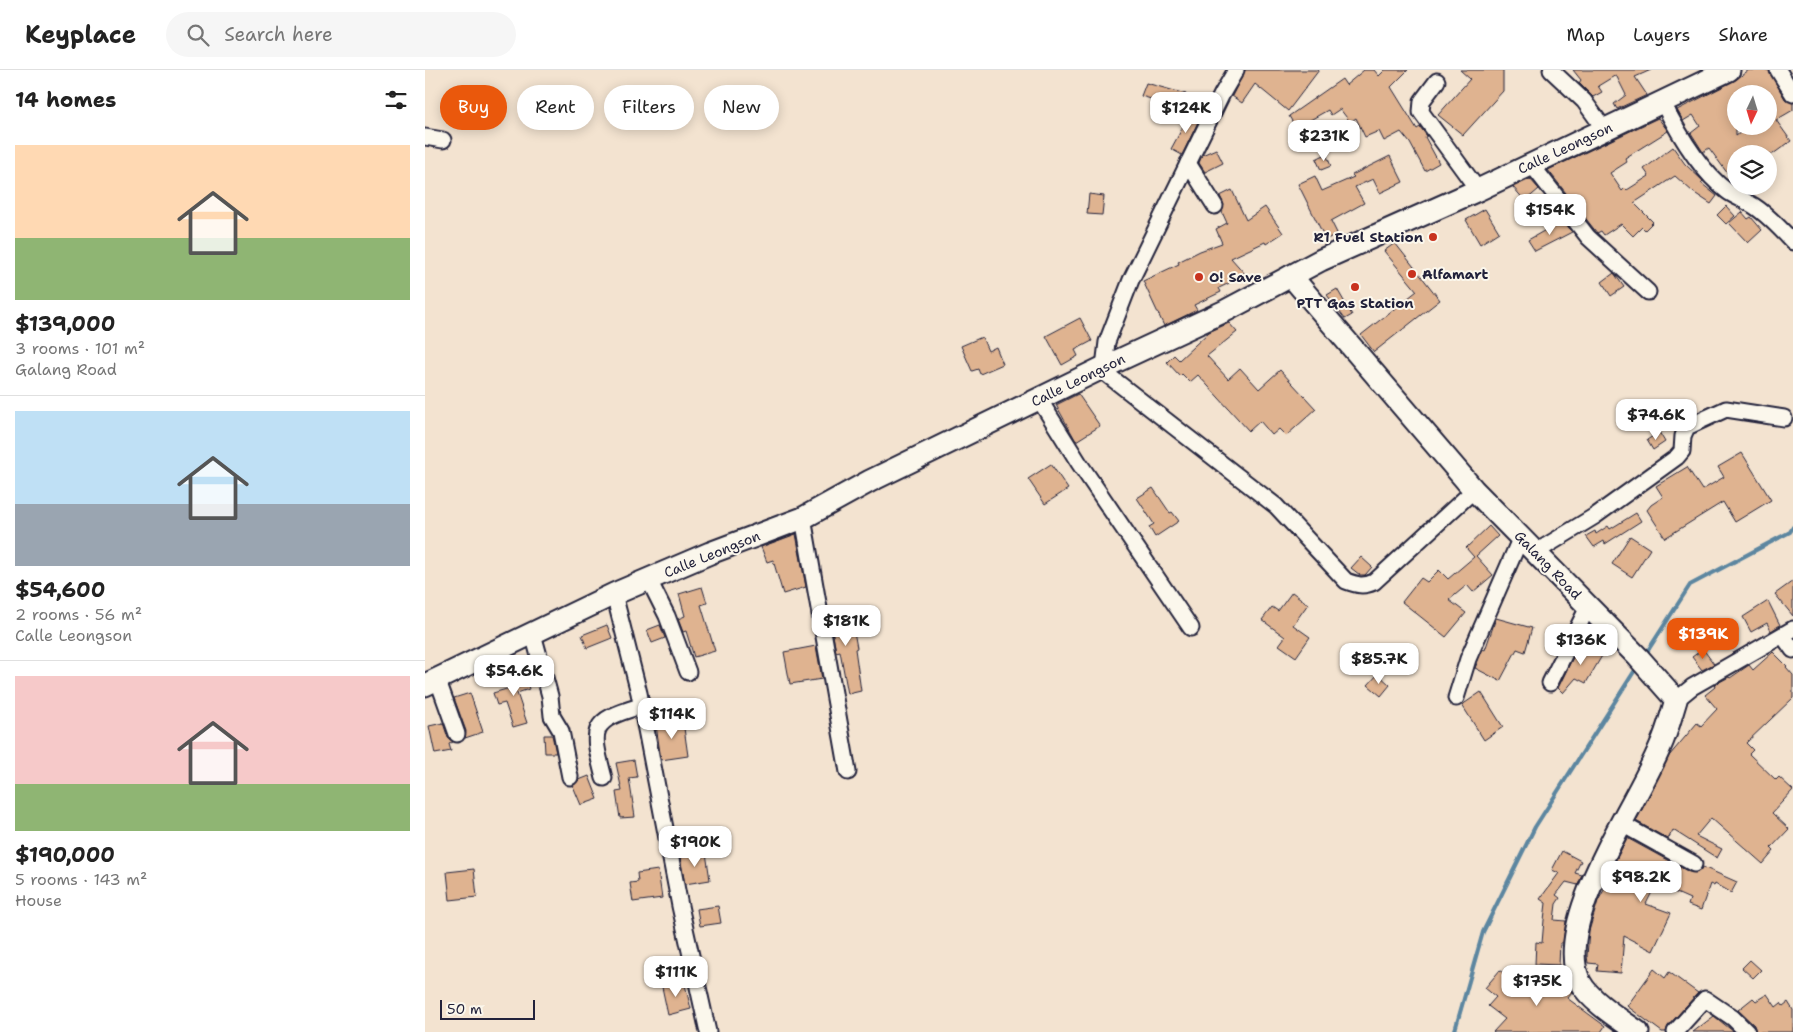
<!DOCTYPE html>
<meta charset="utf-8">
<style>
:root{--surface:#fff;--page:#f6f6f6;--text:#222;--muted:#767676;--line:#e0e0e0;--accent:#ea580c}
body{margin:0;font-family:"Shantell Sans",sans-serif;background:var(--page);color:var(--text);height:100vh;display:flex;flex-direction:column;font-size:19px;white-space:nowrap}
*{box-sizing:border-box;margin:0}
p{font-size:16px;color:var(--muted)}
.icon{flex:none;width:28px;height:28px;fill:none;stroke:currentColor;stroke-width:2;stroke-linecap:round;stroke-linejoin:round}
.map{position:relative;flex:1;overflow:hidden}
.sheet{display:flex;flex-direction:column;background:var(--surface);width:425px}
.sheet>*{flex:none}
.guide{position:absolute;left:15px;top:15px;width:475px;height:45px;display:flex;gap:10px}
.needle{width:32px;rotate:184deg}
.buttons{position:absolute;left:1302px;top:15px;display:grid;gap:10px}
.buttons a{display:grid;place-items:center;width:50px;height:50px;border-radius:50%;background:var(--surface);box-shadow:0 2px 12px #0003;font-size:25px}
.scale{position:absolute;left:15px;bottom:12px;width:95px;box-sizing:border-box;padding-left:5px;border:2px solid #22223b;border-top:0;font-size:14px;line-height:18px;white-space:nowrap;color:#22223b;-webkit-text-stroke:4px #fbf7ec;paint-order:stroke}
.price{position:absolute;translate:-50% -42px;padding:0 11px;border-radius:10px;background:#fff;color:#222;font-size:16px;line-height:32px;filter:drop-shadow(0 1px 2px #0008)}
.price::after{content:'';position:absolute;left:50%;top:30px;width:15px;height:11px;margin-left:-8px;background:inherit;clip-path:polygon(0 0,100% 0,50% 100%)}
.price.selected{background:var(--accent);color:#fff}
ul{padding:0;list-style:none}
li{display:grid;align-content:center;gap:10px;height:265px;padding:0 15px}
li+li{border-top:1px solid var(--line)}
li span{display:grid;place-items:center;height:155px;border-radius:0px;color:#555}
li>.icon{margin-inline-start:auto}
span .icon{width:90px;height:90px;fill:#fffc;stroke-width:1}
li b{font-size:21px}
h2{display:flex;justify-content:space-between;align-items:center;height:60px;padding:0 15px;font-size:21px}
.tag{padding:0 18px;border-radius:22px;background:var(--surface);box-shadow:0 2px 12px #0003;font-size:18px;line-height:45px}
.tag.selected{background:var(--accent);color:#fff}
header{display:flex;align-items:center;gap:30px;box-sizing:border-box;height:70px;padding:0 25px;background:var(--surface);border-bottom:1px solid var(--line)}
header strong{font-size:24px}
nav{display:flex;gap:28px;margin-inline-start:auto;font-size:18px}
.search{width:350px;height:45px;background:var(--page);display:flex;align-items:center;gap:12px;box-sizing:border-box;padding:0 18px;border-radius:28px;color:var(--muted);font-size:19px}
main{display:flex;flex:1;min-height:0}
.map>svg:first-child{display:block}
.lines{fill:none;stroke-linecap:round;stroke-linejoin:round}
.stream{stroke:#5c86a0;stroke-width:4}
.building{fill:#dfb390;stroke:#22223b;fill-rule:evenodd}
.street-casing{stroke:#22223b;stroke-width:19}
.secondary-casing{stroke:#22223b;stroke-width:25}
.street{stroke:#fbf7ec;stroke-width:15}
.secondary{stroke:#fbf7ec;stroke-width:21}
.poi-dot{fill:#c8321e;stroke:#fbf7ec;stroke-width:2}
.labels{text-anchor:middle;stroke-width:4;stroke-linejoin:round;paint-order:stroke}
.street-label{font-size:14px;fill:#22223b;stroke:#fbf7ec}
.poi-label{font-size:14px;font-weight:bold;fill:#22223b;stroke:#fbf7ec;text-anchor:start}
</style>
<header>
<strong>Keyplace</strong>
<div class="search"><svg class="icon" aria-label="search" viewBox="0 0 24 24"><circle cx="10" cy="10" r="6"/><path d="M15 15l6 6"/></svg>Search here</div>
<nav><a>Map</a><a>Layers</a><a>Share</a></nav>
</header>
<main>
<section class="sheet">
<h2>14 homes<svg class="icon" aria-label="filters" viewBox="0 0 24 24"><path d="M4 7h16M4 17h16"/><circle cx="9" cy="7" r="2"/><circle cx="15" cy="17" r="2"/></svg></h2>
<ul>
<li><span style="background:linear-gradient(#ffd9b3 60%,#8fb573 0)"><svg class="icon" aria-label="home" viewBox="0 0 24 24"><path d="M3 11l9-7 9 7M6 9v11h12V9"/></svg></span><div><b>$139,000</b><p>3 rooms · 101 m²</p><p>Galang Road</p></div></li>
<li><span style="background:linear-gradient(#bfe0f5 60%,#9aa5b1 0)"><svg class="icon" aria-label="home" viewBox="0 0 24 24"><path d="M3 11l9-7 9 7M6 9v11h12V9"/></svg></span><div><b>$54,600</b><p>2 rooms · 56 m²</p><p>Calle Leongson</p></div></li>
<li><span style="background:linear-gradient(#f6c9c9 70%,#8fb573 0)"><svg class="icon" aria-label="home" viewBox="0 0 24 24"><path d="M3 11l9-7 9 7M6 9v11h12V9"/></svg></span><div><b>$190,000</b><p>5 rooms · 143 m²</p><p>House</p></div></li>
</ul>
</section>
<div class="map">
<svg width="1368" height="962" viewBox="0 0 1368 962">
<rect width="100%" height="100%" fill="#f3e3d0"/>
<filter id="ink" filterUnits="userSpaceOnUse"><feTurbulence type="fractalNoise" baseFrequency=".02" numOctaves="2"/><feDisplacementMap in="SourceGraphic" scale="10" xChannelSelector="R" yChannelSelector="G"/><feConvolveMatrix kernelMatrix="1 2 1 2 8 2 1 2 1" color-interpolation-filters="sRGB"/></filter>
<g filter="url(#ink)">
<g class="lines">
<!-- stream -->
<g class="stream">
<path d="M 1220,585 L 1265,515 L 1365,462 L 1368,457"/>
<path d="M 1032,962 L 1030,960 L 1058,862 L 1110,757 L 1212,597"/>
</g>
</g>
<!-- building -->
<g class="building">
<path d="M 820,0 L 894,0 L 863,41 L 830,14 L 817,33 L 807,26 Z"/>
<path d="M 939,0 L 949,0 L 954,6 L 960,0 L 983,0 L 966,17 L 992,59 L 995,57 L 1002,66 L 1000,67 L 1014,93 L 1000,101 L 985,73 L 976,62 L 959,71 L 954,61 L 940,67 L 931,48 L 925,52 L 915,39 L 906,45 L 903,40 L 871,58 L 864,46 L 917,9 L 921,15 Z"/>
<path d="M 1035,0 L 1078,0 L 1078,21 L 1038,65 L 1013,45 L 1045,9 Z"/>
<path d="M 1148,0 L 1226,0 L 1210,7 L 1222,25 L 1192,39 L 1189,34 L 1201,25 L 1191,5 L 1173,16 L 1177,22 L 1168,27 L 1154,13 L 1156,10 Z"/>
<path d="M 1324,0 L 1344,0 L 1360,29 L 1368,33 L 1368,40 L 1351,50 L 1366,71 L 1348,84 L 1311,84 L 1311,115 L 1284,78 L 1278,82 L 1266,63 L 1275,56 L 1268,45 L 1258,51 L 1252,40 L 1309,11 ZM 1311,24 L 1344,24 L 1344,56 L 1324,56 L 1311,66 Z"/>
<path d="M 721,13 L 761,24 L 754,45 L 741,41 L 743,34 L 716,26 Z"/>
<path d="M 765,44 L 775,48 L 757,85 L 746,79 Z"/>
<path d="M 1233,48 L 1243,61 L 1200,88 L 1202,92 L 1185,103 L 1197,121 L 1200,118 L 1202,120 L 1224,106 L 1219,99 L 1248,77 L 1260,94 L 1278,111 L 1276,113 L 1292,126 L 1286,134 L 1268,122 L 1250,106 L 1209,133 L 1228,152 L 1220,160 L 1217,157 L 1208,166 L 1196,154 L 1179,165 L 1176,161 L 1172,163 L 1123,100 Z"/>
<path d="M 791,79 L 798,93 L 780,102 L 774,93 L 777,85 Z"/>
<path d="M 901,84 L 906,96 L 896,100 L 891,89 Z"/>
<path d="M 965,86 L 978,112 L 955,123 L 948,109 L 930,117 L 939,133 L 906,151 L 912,163 L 901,170 L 873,114 L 890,106 L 897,121 L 929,107 L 927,105 Z"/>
<path d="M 1105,109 L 1114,119 L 1100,131 L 1088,117 Z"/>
<path d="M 807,120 L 821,150 L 840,137 L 858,163 L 841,174 L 840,172 L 806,188 L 821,205 L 794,218 L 796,222 L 769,235 L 772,240 L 739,256 L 718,211 L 754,194 L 753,192 L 775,181 L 797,173 L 791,159 L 802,153 L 797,142 L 799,135 L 795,126 Z"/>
<path d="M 664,124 L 679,126 L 677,145 L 662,144 Z"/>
<path d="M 1301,136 L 1310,146 L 1301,154 L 1292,145 Z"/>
<path d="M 1060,139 L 1074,162 L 1055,174 L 1041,150 Z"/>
<path d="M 1317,142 L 1323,149 L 1326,147 L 1337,160 L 1323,173 L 1304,153 Z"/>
<path d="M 1138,150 L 1147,162 L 1110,181 L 1103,170 Z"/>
<path d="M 970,173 L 1015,230 L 949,282 L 936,265 L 992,221 L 959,181 Z"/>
<path d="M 1189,203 L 1199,217 L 1186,226 L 1177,212 Z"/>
<path d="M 912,219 L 927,245 L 920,249 L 902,225 Z"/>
<path d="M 655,248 L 667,271 L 650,280 L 653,286 L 637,295 L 621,266 Z"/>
<path d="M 804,253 L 812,262 L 782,286 L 803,309 L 815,298 L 834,319 L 855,300 L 891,339 L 861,366 L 854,359 L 847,365 L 835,351 L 824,361 L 773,305 L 765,312 L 757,304 L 755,306 L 742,292 L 749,285 L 754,290 L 784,262 Z"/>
<path d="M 557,267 L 563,281 L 571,277 L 578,294 L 555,304 L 553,299 L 547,301 L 536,276 Z"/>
<path d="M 653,324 L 675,356 L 651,371 L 631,335 Z"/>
<path d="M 1234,362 L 1240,372 L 1228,380 L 1222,370 Z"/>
<path d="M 1317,383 L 1346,430 L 1310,452 L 1298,432 L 1240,468 L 1222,440 L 1226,435 L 1238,427 L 1231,416 L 1262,397 L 1277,420 L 1299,407 L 1293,397 Z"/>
<path d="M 626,394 L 643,419 L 620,434 L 603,409 Z"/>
<path d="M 728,418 L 745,443 L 747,442 L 754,451 L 730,467 L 724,457 L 729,454 L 712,428 Z"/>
<path d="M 1211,443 L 1216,451 L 1180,474 L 1179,471 L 1169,477 L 1161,466 L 1170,461 L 1171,464 L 1183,456 L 1185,459 Z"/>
<path d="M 1064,456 L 1073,466 L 1051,486 L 1068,505 L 1048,522 L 1042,515 L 1024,530 L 1041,543 L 1021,567 L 977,532 L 996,508 L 1002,512 L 1014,500 L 1023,509 L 1049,487 L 1041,478 Z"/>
<path d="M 371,464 L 381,517 L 358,524 L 348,490 L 342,492 L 336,477 Z"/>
<path d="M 1205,466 L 1225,479 L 1207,507 L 1187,494 Z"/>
<path d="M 936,487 L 947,497 L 940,505 L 935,505 L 926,498 Z"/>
<path d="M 1368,511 L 1368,546 L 1350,524 Z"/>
<path d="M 277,517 L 282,533 L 276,535 L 290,581 L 269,587 L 261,561 L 258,562 L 253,549 L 260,546 L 254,524 Z"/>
<path d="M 867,522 L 883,534 L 868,555 L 885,567 L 871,587 L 854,575 L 860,567 L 837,550 L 847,537 L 853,541 Z"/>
<path d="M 1343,531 L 1355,555 L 1346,561 L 1342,553 L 1326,562 L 1318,547 Z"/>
<path d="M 425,539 L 432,578 L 430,579 L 436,621 L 423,624 L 415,581 L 411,582 L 404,543 Z"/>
<path d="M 1071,548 L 1107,558 L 1100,582 L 1092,579 L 1075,611 L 1050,598 L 1058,579 L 1060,580 Z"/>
<path d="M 182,555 L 187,568 L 162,578 L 157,565 Z"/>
<path d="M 235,555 L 240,568 L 227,573 L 222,560 Z"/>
<path d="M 1156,571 L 1178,584 L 1161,613 L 1151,608 L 1138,623 L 1133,618 Z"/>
<path d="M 391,576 L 397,609 L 365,614 L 359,582 Z"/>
<path d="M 1278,579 L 1289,594 L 1277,600 L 1267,587 Z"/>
<path d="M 1348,582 L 1362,596 L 1361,597 L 1368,605 L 1368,628 L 1321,673 L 1328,680 L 1324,684 L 1351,710 L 1354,707 L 1368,720 L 1347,743 L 1364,759 L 1346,778 L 1349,781 L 1338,794 L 1286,748 L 1271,766 L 1297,779 L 1292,788 L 1248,760 L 1243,769 L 1211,751 L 1244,686 L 1272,653 L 1276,656 L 1292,639 L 1280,625 L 1290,617 L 1289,615 L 1304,607 L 1305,608 L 1324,595 L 1328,600 Z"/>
<path d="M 97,598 L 104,619 L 92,623 L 102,653 L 88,657 L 80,633 L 72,635 L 68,623 L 88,617 L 83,602 Z"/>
<path d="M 953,604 L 965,615 L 956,626 L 943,615 Z"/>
<path d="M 1056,622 L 1078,657 L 1059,670 L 1037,635 Z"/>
<path d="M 45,623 L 58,662 L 40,668 L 41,661 L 29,628 Z"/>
<path d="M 258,651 L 263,686 L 236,690 L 231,655 Z"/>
<path d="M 18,653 L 23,668 L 28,672 L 24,674 L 26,681 L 10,684 L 4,656 Z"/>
<path d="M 119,665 L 127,665 L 131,683 L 120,683 Z"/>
<path d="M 209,690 L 212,707 L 204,708 L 210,747 L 195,748 L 191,722 L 197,721 L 191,693 Z"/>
<path d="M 164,706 L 173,729 L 156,735 L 148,716 L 154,710 Z"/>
<path d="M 1202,768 L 1264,802 L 1273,802 L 1278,797 L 1312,812 L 1306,823 L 1290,814 L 1289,816 L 1285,814 L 1276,840 L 1263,835 L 1265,829 L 1231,814 L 1221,834 L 1246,843 L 1228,881 L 1199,866 L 1196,903 L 1172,901 L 1173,894 L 1163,893 L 1162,886 L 1164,861 L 1173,831 L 1191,798 L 1188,796 Z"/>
<path d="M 1137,781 L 1156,791 L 1150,803 L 1157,805 L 1153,815 L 1141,812 L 1131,825 L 1135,828 L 1131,834 L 1129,850 L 1141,851 L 1138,873 L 1135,873 L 1134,895 L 1110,894 L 1111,872 L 1117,873 L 1119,850 L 1121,833 L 1115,829 L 1134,803 L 1127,800 Z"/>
<path d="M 281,783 L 285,810 L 260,814 L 255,787 Z"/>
<path d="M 49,799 L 52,827 L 25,830 L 22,802 Z"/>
<path d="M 233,800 L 237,828 L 208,832 L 205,813 L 213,812 L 212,803 Z"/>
<path d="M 293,836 L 296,853 L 275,856 L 272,839 Z"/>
<path d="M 1325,890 L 1336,900 L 1328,908 L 1317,898 Z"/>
<path d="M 1229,899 L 1240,908 L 1244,902 L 1273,923 L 1243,956 L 1241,962 L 1237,962 L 1202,936 Z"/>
<path d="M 1075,900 L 1089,911 L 1097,901 L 1130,924 L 1141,909 L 1147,922 L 1142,928 L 1180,956 L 1176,962 L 1068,962 L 1080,949 L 1063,936 L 1071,927 L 1060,918 Z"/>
<path d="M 259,911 L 266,939 L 243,945 L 237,917 Z"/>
<path d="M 1342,924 L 1351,937 L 1356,933 L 1358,936 L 1363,932 L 1368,940 L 1368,962 L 1331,962 L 1329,955 L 1313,940 L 1328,928 L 1331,931 Z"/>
<path d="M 1289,946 L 1309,962 L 1268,962 Z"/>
</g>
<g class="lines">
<defs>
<g id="street">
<path d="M 1126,0 L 1159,31 L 1180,60"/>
<path d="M 1353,0 L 1368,24"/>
<path d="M 1012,11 L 997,31 L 996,42 L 1053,120"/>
<path d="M 1237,31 C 1252,61 1275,101 1302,121 C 1310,127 1320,130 1329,136 C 1343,145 1356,159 1368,172"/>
<path d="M 0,67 L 18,70"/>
<path d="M 763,93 L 790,136"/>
<path d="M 1106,94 L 1163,167 L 1223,222"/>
<path d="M 679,297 L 682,272 L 706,210 L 797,24 L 811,0"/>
<path d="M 675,299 L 851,436 L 921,511 C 932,515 938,517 949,512 L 1049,420"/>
<path d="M 614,329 L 654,393 L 766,558"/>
<path d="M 378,448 L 423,702"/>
<path d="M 1111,482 L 1170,446 L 1252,387 L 1257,381 L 1258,366 L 1262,357 L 1301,339 L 1359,348"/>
<path d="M 224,510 L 242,546 L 263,602"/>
<path d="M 189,524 L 214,623 L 255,836 L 283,962"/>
<path d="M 108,564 L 125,626 L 127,646 L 136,661 L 145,707"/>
<path d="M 1358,566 L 1368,580"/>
<path d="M 12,608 L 32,664"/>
<path d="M 1125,613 L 1163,537"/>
<path d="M 1031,628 L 1043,589 L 1096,467"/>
<path d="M 1251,630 L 1267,617 L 1368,559"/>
<path d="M 179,708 C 166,658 164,651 216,636"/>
<path d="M 1197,754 L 1269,794"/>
<path d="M 1250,962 L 1280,929 L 1308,948 L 1322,962"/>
</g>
<g id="secondary">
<path d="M 866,206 L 1049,420 L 1213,587 L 1251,630 C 1246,646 1242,662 1235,677 C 1212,734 1126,853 1155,912 C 1165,931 1196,950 1213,962"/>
<path d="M 0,615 L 189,524 L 285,483 L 378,448 L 445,411 L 675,299 L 800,241 L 896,190 L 1053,120 L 1304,0"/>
</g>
</defs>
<!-- street casing -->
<use href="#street" class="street-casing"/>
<!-- secondary casing -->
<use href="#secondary" class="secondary-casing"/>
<!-- street -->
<use href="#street" class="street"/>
<!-- secondary -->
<use href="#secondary" class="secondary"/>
</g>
</g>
<!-- markers -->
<g class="poi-dot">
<circle cx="1008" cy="167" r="5"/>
<circle cx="987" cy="204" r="5"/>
<circle cx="774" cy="207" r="5"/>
<circle cx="930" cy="217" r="5"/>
</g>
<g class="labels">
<!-- street labels -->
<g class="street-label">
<text transform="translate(1140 78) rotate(-25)" y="5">Calle Leongson</text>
<text transform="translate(653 310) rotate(-26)" y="5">Calle Leongson</text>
<text transform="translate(287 484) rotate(-22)" y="5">Calle Leongson</text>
<text transform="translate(1123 495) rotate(46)" y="5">Galang Road</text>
</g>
<!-- poi labels -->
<g class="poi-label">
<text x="998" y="172" text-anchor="end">R1 Fuel Station</text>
<text x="997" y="209">Alfamart</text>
<text x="784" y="212">O! Save</text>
<text x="930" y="238" text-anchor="middle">PTT Gas Station</text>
</g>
</g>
</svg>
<div class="buttons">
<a><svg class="needle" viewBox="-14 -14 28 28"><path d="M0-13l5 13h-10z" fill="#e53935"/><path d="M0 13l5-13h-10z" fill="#767676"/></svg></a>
<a><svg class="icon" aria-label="layers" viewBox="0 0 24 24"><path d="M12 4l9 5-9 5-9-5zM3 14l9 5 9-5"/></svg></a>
</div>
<div class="scale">50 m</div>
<b class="price" style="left:761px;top:64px">$124K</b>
<b class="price" style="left:899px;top:92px">$231K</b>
<b class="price" style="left:1125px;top:166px">$154K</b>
<b class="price" style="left:1231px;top:371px">$74.6K</b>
<b class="price" style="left:421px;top:577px">$181K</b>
<b class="price selected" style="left:1278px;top:590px">$139K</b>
<b class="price" style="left:1156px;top:596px">$136K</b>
<b class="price" style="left:954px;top:615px">$85.7K</b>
<b class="price" style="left:89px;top:627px">$54.6K</b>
<b class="price" style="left:247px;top:670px">$114K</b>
<b class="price" style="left:270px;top:798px">$190K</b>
<b class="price" style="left:1216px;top:833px">$98.2K</b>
<b class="price" style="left:251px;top:928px">$111K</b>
<b class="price" style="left:1112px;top:937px">$175K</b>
<div class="guide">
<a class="tag selected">Buy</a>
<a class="tag">Rent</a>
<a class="tag">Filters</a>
<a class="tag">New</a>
</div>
</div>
</main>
